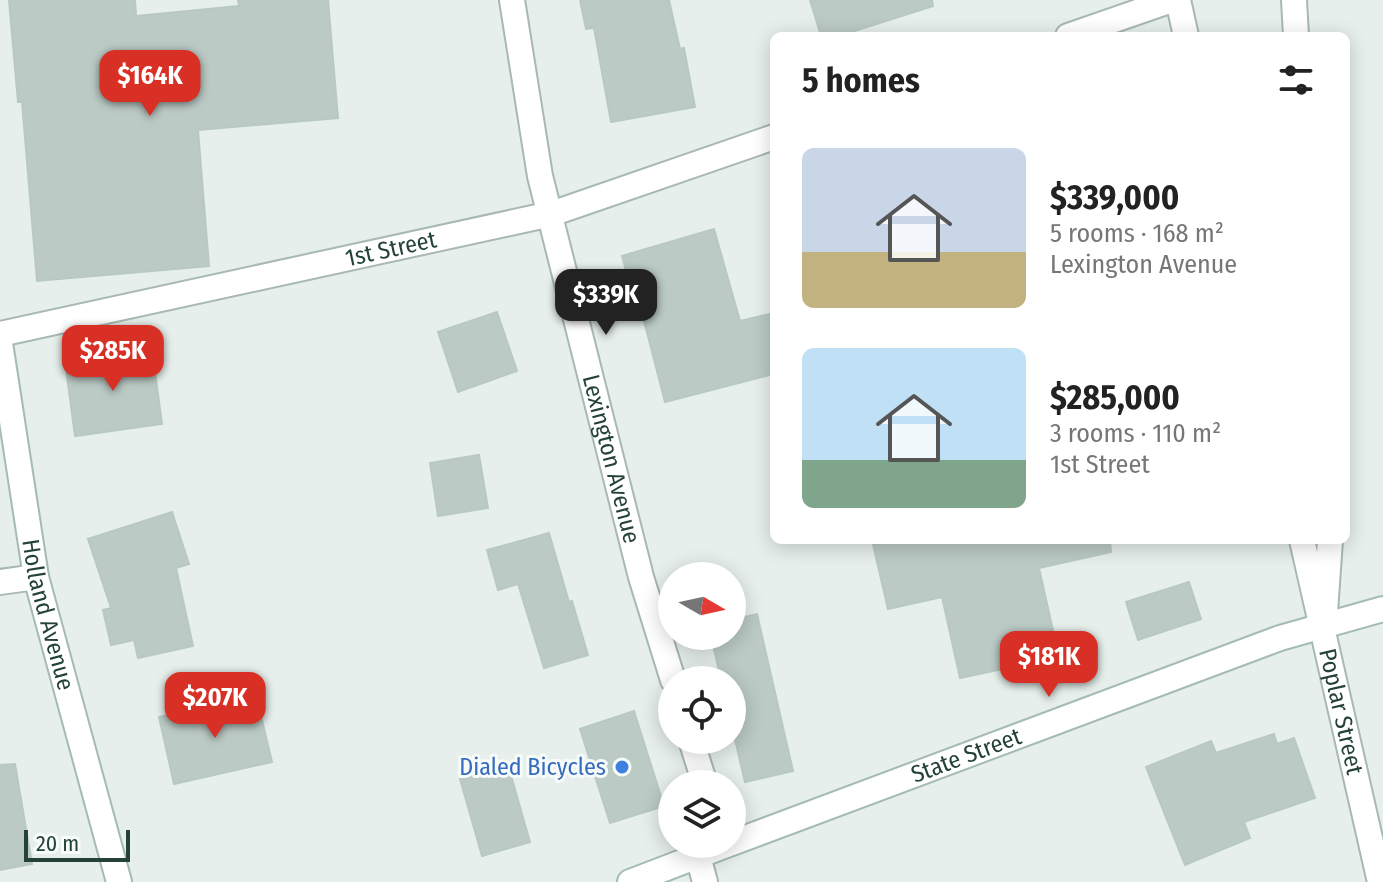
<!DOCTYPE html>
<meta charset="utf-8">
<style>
:root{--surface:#fff;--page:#f6f6f6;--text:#222;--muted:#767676;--accent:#d93025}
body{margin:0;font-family:"Fira Sans Condensed",sans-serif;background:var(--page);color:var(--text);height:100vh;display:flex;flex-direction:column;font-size:30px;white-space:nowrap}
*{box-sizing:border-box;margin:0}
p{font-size:26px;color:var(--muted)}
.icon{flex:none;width:44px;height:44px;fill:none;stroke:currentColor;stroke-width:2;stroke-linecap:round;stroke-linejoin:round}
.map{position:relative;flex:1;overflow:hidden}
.panel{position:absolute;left:770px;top:32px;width:580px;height:512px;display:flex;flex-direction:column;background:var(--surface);border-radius:12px;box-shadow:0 4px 20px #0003}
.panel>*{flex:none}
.needle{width:52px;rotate:99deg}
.buttons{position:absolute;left:658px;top:562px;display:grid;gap:16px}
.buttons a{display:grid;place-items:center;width:88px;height:88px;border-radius:50%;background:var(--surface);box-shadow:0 4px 20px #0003;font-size:40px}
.scale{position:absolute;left:24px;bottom:20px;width:106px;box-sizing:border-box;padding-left:8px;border:4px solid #24423a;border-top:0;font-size:22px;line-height:28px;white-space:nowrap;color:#24423a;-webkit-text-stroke:6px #f7fbf9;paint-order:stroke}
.price{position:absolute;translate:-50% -68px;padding:0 18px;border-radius:16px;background:var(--accent);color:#fff;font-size:26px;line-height:52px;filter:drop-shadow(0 2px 4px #0008)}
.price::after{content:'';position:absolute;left:50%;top:48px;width:24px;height:18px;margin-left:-12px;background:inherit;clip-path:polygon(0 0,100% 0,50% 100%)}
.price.current{background:#222;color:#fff}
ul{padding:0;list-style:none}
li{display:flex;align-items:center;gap:24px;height:200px;padding:0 32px}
li span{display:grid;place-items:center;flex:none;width:224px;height:160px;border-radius:12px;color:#555}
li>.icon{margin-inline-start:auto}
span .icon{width:96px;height:96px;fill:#fffc;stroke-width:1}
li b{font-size:34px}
h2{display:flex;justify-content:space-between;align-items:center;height:96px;padding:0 32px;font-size:34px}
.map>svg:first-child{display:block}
.building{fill:#bbcac4;stroke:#b8c9c2;stroke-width:2}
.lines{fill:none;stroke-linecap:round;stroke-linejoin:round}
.street-casing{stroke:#a8b8b2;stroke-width:28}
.secondary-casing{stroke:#a4bbb3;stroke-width:28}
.street{stroke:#fff;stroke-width:24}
.secondary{stroke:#fff;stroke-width:24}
.shop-dot{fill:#3f7fe0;stroke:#f7fbf9;stroke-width:3}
.labels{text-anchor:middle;stroke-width:6;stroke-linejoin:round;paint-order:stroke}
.street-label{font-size:24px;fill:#24423a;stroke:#f7fbf9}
.shop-label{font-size:24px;fill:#366cbe;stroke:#f7fbf9;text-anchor:end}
</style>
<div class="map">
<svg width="1383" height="882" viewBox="0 0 1383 882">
<rect width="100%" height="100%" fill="#e6efeb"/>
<!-- building -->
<g class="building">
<path d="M 9,0 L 135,0 L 136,16 L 239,6 L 238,0 L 328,0 L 338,118 L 198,130 L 209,266 L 37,281 L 22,102 L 18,102 Z"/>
<path d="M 580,0 L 669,0 L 680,49 L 684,48 L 695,107 L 611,122 L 594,28 L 586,29 Z"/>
<path d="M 810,0 L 932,0 L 933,6 L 839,36 L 821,36 Z"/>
<path d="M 714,229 L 740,321 L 774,313 L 774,374 L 665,402 L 643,317 L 639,318 L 622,256 Z"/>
<path d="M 497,312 L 517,371 L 458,392 L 438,332 Z"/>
<path d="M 152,350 L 162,424 L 75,436 L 65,361 Z"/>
<path d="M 479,455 L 488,508 L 438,516 L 430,463 Z"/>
<path d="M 172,512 L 189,564 L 176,568 L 193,646 L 138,658 L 134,640 L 111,645 L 103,610 L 111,608 L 88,539 Z"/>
<path d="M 549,533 L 569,602 L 572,601 L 588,655 L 544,668 L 518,584 L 498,590 L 487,550 Z"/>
<path d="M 872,540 L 1110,540 L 1111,552 L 1039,568 L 1059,657 L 960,678 L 942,597 L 888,609 Z"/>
<path d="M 1189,582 L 1201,619 L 1138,640 L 1126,602 Z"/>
<path d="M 757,614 L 793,771 L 745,782 L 732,727 L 732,680 L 721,680 L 711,636 L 732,636 L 732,620 Z"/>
<path d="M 256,695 L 272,762 L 174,784 L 159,717 Z"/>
<path d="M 634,711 L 664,806 L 610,823 L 580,729 Z"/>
<path d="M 1274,734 L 1277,744 L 1294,738 L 1315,798 L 1244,822 L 1250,838 L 1185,865 L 1146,767 L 1211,741 L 1216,753 Z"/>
<path d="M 15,764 L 32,864 L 0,870 L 0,765 Z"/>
<path d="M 508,765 L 530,842 L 482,856 L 460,779 Z"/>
</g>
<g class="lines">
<defs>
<g id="street">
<path id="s1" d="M 512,0 L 540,176 L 641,577 L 673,680"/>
<path d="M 1178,0 L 1186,36"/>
<path d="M 1294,0 L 1296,36"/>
<path d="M 1068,36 L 1172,0"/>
<path id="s2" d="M 0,334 L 551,214 L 774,137"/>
<path id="s3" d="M 1302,540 L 1380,882"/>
<path d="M 0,582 L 36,577"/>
<path d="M 1325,612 L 1330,540"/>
<path d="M 691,740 L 705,784"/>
<path d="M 698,856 L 705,882"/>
</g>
<g id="secondary">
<path id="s4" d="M 0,343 L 36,577 L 119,882"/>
<path id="s5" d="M 732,843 L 1280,638 L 1383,609"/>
<path d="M 630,882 L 729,844"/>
</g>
</defs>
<!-- street casing -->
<use href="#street" class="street-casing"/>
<!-- secondary casing -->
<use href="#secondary" class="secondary-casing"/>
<!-- street -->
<use href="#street" class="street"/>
<!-- secondary -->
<use href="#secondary" class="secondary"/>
</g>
<!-- markers -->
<circle class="shop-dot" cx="622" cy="767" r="8"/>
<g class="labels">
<!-- street labels -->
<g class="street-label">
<text dy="8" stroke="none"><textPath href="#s2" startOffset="400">1st Street</textPath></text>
<text dy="8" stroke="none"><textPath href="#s1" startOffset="470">Lexington Avenue</textPath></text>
<text dy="8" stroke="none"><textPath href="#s4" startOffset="276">Holland Avenue</textPath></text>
<text dy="8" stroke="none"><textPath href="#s3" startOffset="176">Poplar Street</textPath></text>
<text dy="8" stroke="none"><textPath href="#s5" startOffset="250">State Street</textPath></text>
</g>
<!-- shop labels -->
<g class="shop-label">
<text x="606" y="775">Dialed Bicycles</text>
</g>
</g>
</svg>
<div class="buttons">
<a><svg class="needle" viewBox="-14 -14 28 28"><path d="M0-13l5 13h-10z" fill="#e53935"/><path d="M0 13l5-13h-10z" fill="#767676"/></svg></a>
<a><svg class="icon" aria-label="locate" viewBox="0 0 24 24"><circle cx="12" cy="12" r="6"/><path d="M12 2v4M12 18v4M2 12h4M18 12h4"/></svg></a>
<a><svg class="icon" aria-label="layers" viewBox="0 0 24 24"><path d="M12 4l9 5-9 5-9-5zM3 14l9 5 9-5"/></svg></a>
</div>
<div class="scale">20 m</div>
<b class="price" style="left:150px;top:118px">$164K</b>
<b class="price current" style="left:606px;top:337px">$339K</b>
<b class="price" style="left:113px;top:393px">$285K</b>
<b class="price" style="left:1049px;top:699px">$181K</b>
<b class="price" style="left:215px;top:740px">$207K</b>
<section class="panel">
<h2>5 homes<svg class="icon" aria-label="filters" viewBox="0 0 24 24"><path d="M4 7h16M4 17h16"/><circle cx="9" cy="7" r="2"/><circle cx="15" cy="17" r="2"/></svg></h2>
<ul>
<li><span style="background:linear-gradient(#c9d6e8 65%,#c2b280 0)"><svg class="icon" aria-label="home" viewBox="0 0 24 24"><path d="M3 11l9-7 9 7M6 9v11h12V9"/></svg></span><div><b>$339,000</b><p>5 rooms · 168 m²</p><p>Lexington Avenue</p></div></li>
<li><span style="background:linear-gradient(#bfe0f5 70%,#7fa58c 0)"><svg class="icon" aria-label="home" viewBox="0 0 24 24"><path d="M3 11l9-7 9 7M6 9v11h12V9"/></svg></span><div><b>$285,000</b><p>3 rooms · 110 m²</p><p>1st Street</p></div></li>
</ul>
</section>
</div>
